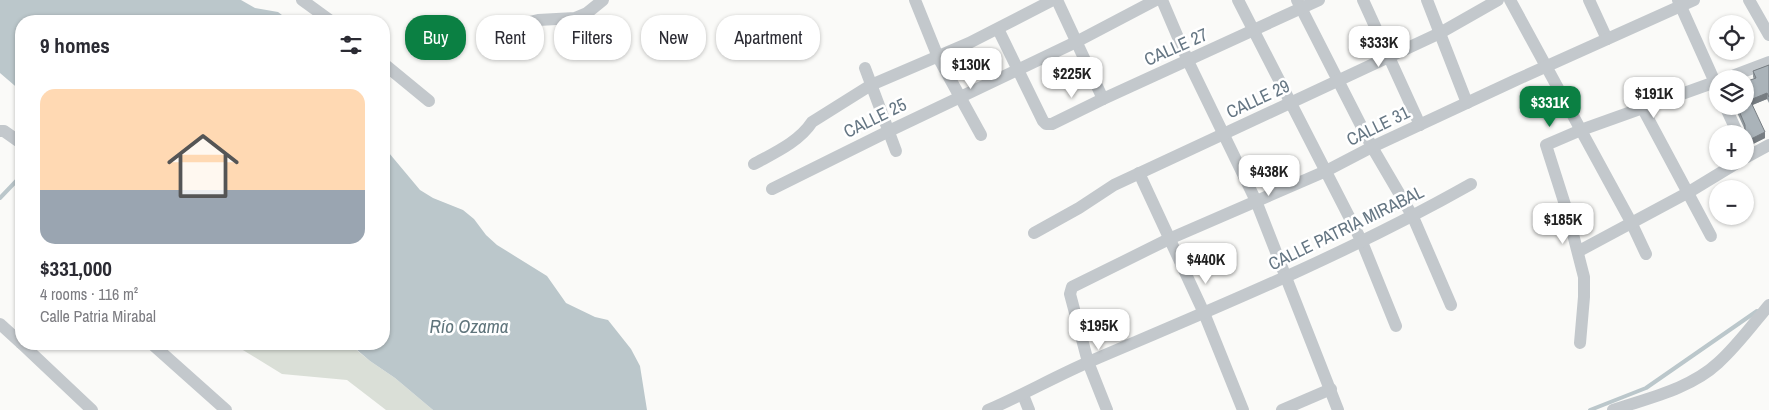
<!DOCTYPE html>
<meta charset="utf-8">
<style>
:root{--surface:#fff;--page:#f2f2f3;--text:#2b2b33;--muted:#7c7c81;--line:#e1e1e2;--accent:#0b8043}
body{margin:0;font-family:"Archivo Narrow",sans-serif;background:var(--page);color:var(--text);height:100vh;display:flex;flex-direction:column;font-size:19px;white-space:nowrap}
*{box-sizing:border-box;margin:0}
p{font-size:16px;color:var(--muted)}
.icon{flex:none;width:28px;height:28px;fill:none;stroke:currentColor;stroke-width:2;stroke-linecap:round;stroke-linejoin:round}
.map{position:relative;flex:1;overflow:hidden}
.side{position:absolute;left:15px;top:15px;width:375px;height:335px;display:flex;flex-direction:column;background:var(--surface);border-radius:20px;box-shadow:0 1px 4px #0004}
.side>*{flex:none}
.banner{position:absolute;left:405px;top:15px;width:475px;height:45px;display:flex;gap:10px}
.fabs{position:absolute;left:1709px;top:15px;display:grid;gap:10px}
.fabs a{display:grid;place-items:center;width:45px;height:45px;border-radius:50%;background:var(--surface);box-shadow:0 1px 4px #0004;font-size:25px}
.price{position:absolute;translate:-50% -42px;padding:0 11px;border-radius:10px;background:#fff;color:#222;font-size:16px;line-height:32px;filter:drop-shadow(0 1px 2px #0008)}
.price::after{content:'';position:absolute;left:50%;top:30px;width:15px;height:11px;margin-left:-8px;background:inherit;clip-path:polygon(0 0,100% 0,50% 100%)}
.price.on{background:var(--accent);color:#fff}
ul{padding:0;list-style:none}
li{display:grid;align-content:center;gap:10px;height:265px;padding:0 25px}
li+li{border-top:1px solid var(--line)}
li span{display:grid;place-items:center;height:155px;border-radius:15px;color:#555}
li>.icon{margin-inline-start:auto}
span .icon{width:90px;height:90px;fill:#fffc;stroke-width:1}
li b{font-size:21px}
h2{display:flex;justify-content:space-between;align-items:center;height:60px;padding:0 25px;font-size:21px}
.chip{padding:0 18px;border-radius:20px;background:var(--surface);box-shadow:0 1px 4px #0004;font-size:18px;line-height:45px}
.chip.on{background:var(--accent);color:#fff}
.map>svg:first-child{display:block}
.green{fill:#dadfd7}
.water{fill:#bbc7cb}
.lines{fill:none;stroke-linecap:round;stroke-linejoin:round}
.stream{stroke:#bbc7cb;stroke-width:4}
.minor{stroke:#c3c8cc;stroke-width:12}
.wall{fill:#929a9f}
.shaded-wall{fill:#777d82}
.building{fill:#aab3b9;stroke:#777d82}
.labels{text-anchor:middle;stroke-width:5;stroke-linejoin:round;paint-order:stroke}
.street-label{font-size:18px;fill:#657683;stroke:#fff}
.water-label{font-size:19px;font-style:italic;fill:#60757c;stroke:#fff}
</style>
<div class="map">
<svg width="1769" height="410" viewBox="0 0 1769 410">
<rect width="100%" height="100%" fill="#fafaf8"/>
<!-- green -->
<path class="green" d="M 233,344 L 349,344 L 370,361 L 395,378 L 433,410 L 386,410 L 347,380 L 282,374 Z"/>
<!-- water -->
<g class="water">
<path d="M 0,0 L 241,0 L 255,8 L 278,12 L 290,21 L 21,21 L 21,91 L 0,73 Z"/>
<path d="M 384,147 L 420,190 L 433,198 L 463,210 L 474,219 L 486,235 L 497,245 L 547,276 L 566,303 L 595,317 L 608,320 L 631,349 L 640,366 L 647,410 L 433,410 L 395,378 L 370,361 L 350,344 L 384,344 Z"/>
</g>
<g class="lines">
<!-- stream -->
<g class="stream">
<path d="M 0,198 L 21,176"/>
<path d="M 1590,410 L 1646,388 L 1757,311"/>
</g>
<!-- minor -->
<g class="minor">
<path d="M 302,0 L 331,21"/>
<path d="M 915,0 L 938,57 L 981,135"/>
<path d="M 1057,0 L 1103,99"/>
<path d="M 1162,0 L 1188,61 L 1256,201 L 1338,410"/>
<path d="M 1238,0 L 1362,242 L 1396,326"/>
<path d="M 1297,0 L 1372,147 L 1413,217 L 1451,305"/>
<path d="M 1363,0 L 1420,125"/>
<path d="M 1427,0 L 1467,103"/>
<path d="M 1510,0 L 1631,222 L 1646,254"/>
<path d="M 1589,0 L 1607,39"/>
<path d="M 1678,0 L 1718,89"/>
<path d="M 1749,0 L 1769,35"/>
<path d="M 998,29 L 1043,121 L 1046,124 L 1052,124 L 1103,99 L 1319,0"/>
<path d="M 496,30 L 538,20 L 575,18 L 587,13 L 603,0"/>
<path d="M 384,64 L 429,101"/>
<path d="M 865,68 L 896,151"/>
<path d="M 1724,79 L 1769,62"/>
<path d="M 1725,106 L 1738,134"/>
<path d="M 1643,109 L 1711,236"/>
<path d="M 0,131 L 4,131 L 21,143"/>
<path d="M 1745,158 L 1769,145"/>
<path d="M 754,164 C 774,153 799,142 812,122 L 871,85 L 969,43 L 1053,0"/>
<path d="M 1139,173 L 1204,313 L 1243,410"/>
<path d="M 772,189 L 889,131 L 1076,42 L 1156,0"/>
<path d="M 1034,233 L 1079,208 L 1114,185 L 1440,33 L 1498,0"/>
<path d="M 1579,251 L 1689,192 L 1740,161"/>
<path d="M 0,324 L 21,343"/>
<path d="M 1580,343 L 1584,297 L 1584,277 L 1567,211 L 1546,145 L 1581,130 L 1718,81"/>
<path d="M 22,344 L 92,410"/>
<path d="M 152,344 L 226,410"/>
<path d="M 1023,395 L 1029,410"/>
<path d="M 988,410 C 1023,395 1056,376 1091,361 C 1220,306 1349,253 1471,184"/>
<path d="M 1107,410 L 1088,362 L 1070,294 L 1072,287 L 1169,239 L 1326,171 L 1372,147 L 1516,80 L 1694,0"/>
<path d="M 1282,410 L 1331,389"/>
<path d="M 1613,410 C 1648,398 1690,389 1718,363 C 1737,346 1753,324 1769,305"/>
</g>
</g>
<!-- wall -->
<path class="wall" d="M 1769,65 L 1769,103 L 1767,99 L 1752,105 L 1765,138 L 1749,146 L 1745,138 L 1745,130 L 1734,106 L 1745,106 L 1754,79 L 1753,77 L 1753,71 Z"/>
<!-- shaded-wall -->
<g class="shaded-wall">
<path d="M 1767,93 L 1767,99 L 1750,106 L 1750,100 Z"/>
<path d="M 1765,132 L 1765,138 L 1749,146 L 1749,140 Z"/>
</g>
<!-- building -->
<path class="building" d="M 1769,65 L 1769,97 L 1767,93 L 1750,100 L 1765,132 L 1749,140 L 1745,132 L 1745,125 L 1737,106 L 1745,106 L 1745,82 L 1756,78 L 1753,71 Z"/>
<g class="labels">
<!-- street labels -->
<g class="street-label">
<text transform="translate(1176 47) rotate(-24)" y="6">CALLE 27</text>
<text transform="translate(1258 99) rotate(-25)" y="6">CALLE 29</text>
<text transform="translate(875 118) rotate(-26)" y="6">CALLE 25</text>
<text transform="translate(1378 126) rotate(-26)" y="6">CALLE 31</text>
<text transform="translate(1346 228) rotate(-26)" y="6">CALLE PATRIA MIRABAL</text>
</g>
<!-- water labels -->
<g class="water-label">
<text x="469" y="333">Río Ozama</text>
</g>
</g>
</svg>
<div class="fabs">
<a><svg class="icon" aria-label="locate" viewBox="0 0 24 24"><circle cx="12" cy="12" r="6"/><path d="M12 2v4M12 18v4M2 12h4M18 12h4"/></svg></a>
<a><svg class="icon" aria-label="layers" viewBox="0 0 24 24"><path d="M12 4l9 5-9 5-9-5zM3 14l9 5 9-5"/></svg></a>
<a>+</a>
<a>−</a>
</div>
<b class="price" style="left:1379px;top:68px">$333K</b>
<b class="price" style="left:971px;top:90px">$130K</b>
<b class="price" style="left:1072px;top:99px">$225K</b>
<b class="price" style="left:1654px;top:119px">$191K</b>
<b class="price on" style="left:1550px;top:128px">$331K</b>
<b class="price" style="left:1269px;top:197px">$438K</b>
<b class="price" style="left:1563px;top:245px">$185K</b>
<b class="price" style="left:1206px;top:285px">$440K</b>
<b class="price" style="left:1099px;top:351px">$195K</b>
<div class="banner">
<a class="chip on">Buy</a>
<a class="chip">Rent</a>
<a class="chip">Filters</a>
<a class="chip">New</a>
<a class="chip">Apartment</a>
</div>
<section class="side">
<h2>9 homes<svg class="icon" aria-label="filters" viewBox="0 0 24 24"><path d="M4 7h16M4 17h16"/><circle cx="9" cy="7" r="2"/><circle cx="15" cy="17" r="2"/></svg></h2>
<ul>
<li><span style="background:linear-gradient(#ffd9b3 65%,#9aa5b1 0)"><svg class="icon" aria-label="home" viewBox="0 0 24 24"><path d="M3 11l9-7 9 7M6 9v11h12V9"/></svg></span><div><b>$331,000</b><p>4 rooms · 116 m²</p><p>Calle Patria Mirabal</p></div></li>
</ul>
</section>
</div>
